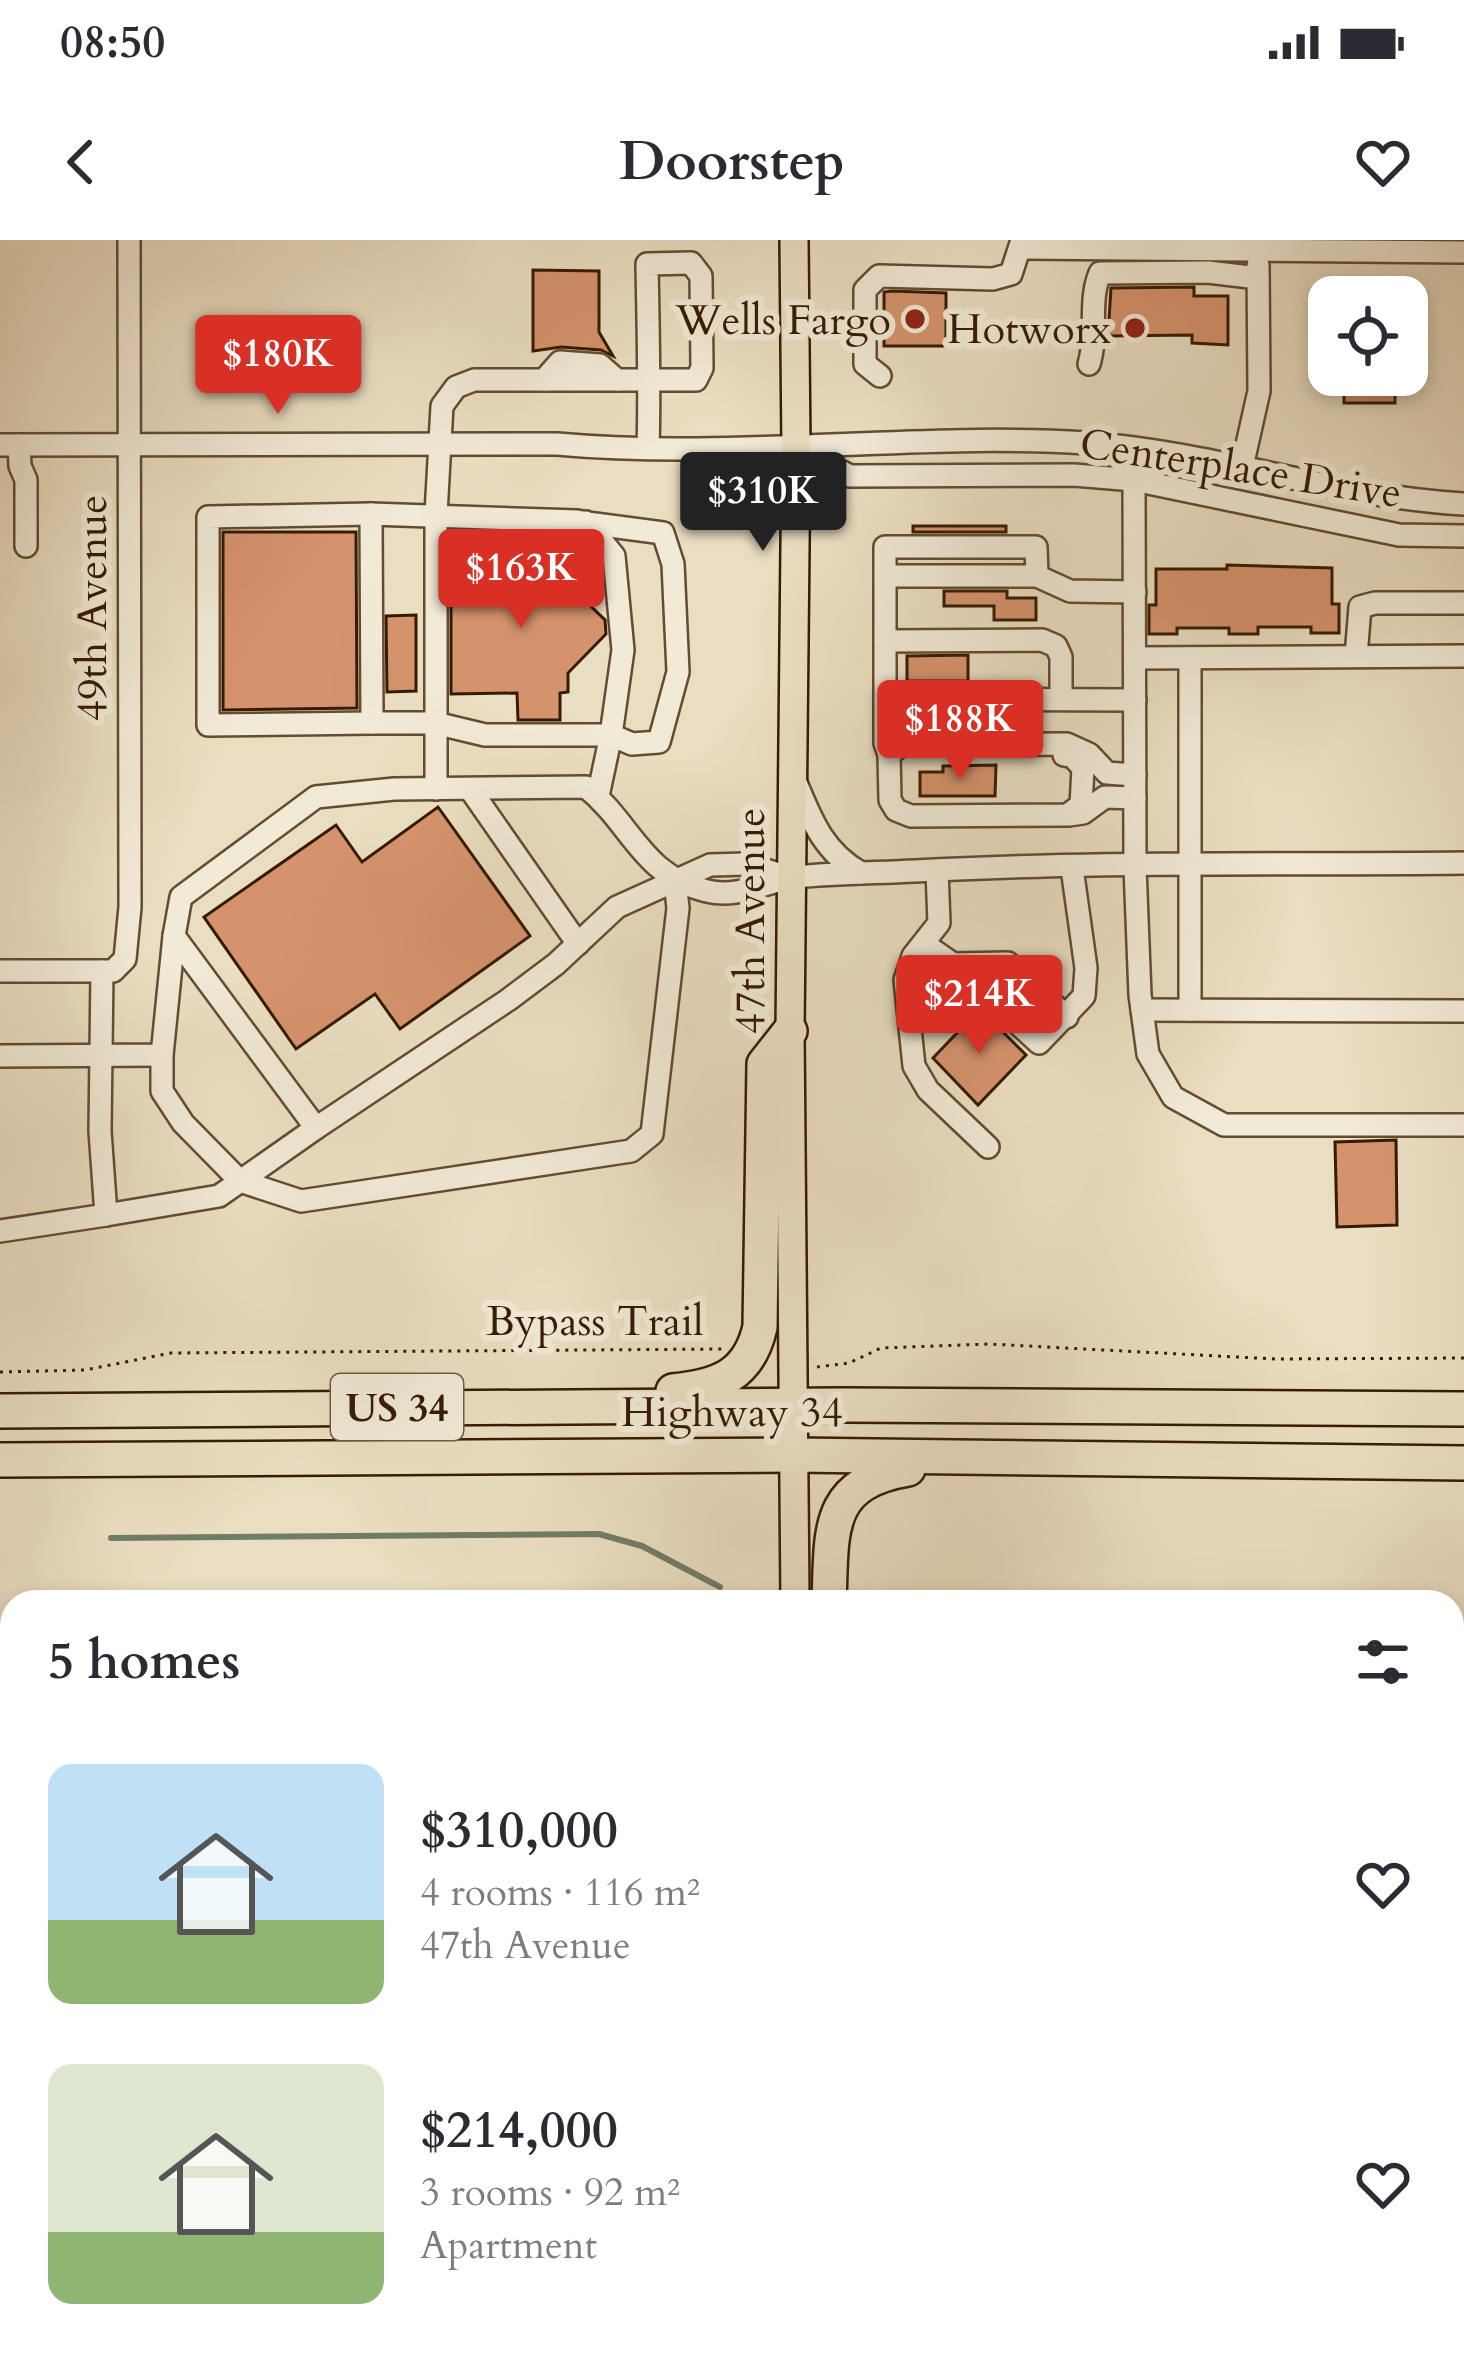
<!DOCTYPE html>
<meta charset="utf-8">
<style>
:root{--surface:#fff;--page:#f2f2f3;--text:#2b2b33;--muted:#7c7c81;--accent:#d93025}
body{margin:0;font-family:Cardo,serif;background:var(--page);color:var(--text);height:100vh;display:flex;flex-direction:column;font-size:45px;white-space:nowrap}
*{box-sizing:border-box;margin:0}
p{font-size:39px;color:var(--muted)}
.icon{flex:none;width:66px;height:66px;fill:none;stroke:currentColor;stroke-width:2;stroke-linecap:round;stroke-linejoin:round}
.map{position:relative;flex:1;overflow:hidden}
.drawer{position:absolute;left:0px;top:1350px;width:1464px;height:768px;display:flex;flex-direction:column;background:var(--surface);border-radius:36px 36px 0 0;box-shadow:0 6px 18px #0003}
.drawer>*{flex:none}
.controls{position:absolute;left:1308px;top:36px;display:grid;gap:24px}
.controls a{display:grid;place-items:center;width:120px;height:120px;border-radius:24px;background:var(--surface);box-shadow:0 6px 18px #0003;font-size:60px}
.price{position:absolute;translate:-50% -102px;padding:0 27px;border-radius:12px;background:var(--accent);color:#fff;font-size:39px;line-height:78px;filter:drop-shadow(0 3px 6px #0008)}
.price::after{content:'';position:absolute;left:50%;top:72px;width:36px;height:27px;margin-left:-18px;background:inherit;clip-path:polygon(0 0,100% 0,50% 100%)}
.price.on{background:#222;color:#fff}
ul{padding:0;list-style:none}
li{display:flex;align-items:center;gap:36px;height:300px;padding:0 48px}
li span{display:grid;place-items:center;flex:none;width:336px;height:240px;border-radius:24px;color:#555}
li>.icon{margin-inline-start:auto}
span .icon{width:144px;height:144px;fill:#fffc;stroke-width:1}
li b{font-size:51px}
h2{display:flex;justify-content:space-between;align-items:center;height:144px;padding:0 48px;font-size:51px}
.status{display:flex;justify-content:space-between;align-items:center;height:84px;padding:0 60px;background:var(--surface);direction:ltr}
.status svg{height:33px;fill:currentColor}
header{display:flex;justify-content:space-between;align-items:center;height:156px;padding:0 48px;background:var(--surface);font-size:54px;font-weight:800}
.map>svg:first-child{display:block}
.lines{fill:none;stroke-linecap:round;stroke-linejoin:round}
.stream{stroke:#717c69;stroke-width:6}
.building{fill:#d5936d;stroke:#361b00;stroke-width:3}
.minor-casing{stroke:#634c30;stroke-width:26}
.major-casing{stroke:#361b00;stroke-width:32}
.highway-casing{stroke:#361b00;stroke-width:38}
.path{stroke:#361b00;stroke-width:3;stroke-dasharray:3 6;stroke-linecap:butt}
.minor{stroke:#f1ead7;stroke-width:21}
.major{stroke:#eadec2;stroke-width:27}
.highway{stroke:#eadec2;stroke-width:33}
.poi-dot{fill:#8f2418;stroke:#f1ead7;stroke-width:4.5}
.labels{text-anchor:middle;stroke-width:12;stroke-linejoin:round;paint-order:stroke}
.shield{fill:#f1ead7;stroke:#6e5940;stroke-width:3}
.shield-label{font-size:39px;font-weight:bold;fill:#361b00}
.poi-label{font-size:42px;fill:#361b00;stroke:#f1ead7;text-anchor:end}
.street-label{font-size:42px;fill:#361b00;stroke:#f1ead7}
</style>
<div class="status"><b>08:50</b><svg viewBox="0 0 49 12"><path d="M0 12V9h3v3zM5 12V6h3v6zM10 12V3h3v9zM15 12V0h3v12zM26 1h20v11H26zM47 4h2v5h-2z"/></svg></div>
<header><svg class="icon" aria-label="back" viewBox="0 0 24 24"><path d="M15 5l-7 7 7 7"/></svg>Doorstep<svg class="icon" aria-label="heart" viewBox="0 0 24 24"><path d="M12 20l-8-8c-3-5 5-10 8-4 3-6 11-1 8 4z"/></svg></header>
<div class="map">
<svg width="1464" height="2118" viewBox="0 0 1464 2118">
<rect width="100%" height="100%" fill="#eadec2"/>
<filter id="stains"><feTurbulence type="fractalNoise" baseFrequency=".00167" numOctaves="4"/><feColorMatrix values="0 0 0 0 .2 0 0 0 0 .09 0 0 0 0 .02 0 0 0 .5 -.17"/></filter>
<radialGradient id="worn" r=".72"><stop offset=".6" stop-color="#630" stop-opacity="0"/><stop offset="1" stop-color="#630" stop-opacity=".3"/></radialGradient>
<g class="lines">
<!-- stream -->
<path class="stream" d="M 111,1298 L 599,1294 L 642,1306 L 720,1347"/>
</g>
<!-- building -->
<g class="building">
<path d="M 533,30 L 599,31 L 599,92 L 613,116 L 601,110 L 561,107 L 533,111 Z"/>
<rect x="1345" y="39" width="51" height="18"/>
<path d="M 1194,47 L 1194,56 L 1228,56 L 1228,105 L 1192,103 L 1192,95 L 1108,96 L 1111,48 Z"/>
<path d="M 892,51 L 946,53 L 946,106 L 884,106 L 884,52 Z"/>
<rect x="1344" y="135" width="51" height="28"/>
<rect x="913" y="286" width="93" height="6"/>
<path d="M 223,292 L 356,292 L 357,468 L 223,470 Z"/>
<path d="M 538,295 L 561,295 L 561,326 L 569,326 L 569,345 L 605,380 L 606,394 L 568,433 L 568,452 L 560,453 L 560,480 L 518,480 L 517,453 L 451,454 L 451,328 L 538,326 Z"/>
<path d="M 1227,325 L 1332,328 L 1332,364 L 1339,364 L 1339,393 L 1311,393 L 1311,387 L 1258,387 L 1258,394 L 1229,394 L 1229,388 L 1177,388 L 1177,394 L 1149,394 L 1149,365 L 1156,365 L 1156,329 L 1227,329 Z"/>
<path d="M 944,351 L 1007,351 L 1007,358 L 1036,358 L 1036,380 L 994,380 L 994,366 L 944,366 Z"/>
<path d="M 416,375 L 416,451 L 387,452 L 386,376 Z"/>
<path d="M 968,415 L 968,441 L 907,441 L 907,416 Z"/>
<path d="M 996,525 L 995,556 L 920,556 L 920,532 L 943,532 L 943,526 Z"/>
<path d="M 438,567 L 530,696 L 400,789 L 375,754 L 296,809 L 204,677 L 336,585 L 362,622 Z"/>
<path d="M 980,769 L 1026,815 L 978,865 L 933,818 Z"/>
<path d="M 1396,900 L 1397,985 L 1337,987 L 1335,902 Z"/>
</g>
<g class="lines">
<defs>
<g id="minor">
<path d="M 1022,8 L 1464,12"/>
<path d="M 1089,124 C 1098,95 1088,61 1100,33 L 1208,32 L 1258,38"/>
<path d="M 880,136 L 865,124 L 865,50 L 879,36 L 993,39 L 1011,34 L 1022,0"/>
<path d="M 544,140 L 560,122 L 600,125 L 617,140"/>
<path d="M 0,205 L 557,204 C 733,220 910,192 1086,203 C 1214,212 1336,257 1464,264"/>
<path d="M 19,205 L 20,226 L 26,240 L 26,306"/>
<path d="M 797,208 L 850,236 L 1074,235 L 1134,240 L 1399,295 L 1464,296"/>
<path d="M 1242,227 L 1259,151 L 1258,25"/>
<path d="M 1134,240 L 1135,627 L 1140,755 L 1148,814 L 1173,857 L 1224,885 L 1464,885"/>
<path d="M 371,274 L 208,277 L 208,485 L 372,483"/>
<path d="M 586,282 L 614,316 L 623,410 L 611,495 L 485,495 L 435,483 L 372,483 L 371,274 L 577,281 L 595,284 L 663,293 L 673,324 L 678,432 L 659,502 L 632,504 L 611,495 L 598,556"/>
<path d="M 885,336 L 1037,336 L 1070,351 L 1135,352"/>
<path d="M 885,401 L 1042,400 L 1056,406 L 1061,417 L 1061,459"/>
<path d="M 1356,416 L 1360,367 L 1375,363 L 1464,363"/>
<path d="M 1135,418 L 1464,416"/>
<path d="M 1190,418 L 1190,770"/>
<path d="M 885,459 L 1135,460"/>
<path d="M 889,515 L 885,503 L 885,307 L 1036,307 L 1037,336"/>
<path d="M 1064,515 L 1072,516 L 1083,528 L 1081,565 L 1069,574"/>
<path d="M 1135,535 L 1107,533 L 1089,514 L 1067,504 L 901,505 L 889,515 L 890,560 L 896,570 L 911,576 L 1069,575 L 1083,573 L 1105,557 L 1135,558"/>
<path d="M 797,545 C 812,582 825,613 861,633"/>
<path d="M 436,549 L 436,274 L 442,166 L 456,147 L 474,140 L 696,140 L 702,128 L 701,36 L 691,23 L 647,24 C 648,86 650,147 648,208"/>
<path d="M 470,549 L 578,704"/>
<path d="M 937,630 L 939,683 L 913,716 L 905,740 L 914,826 L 928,850 L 988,907"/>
<path d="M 792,638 L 746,624 L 710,625 L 617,667 L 556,724 L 508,760 L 316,888 L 174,696 L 181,657 L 316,557 L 394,549 L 586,547 C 632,584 642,636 707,651 C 739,659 766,641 796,637 C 835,633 876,633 915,631 C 1097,621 1281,625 1464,623"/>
<path d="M 924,704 L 953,724 L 1039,803 L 1084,756 L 1086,728 L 1072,628"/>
<path d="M 953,724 L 1008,723 L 1067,777"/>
<path d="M 0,731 L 113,731 L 125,719 L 130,667 L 129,0"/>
<path d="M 102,731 L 100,891 L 106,975 L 219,956 L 316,888"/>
<path d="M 1142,770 L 1464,771"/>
<path d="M 162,815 L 162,851 L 183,883 L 240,941 L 301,961 L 631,911 L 652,894 L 678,668 L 675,641"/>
<path d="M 0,816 L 162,815 L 174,696"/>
<path d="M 0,991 L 106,975"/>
<path d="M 1452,1617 L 1464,1615"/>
<path d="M 0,1660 L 12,1660"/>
<path d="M 0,1690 L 12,1690"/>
<path d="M 1452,1694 L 1464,1692"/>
<path d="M 0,1936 L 12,1941"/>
<path d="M 0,2051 L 12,2033"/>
<path d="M 366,2106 L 394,2118"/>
<path d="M 1017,2106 L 1021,2118"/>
<path d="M 1336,2106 L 1346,2118"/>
<path d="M 424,2118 L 430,2106"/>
<path d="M 1129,2118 L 1139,2106"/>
</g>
<g id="major">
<path d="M 794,0 L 796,208 L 790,791 L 795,1362"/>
<path d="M 792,2118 L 792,2106"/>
</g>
<g id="highway">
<path d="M 673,1151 C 720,1146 749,1135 760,1087 L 764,824 L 790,791"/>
<path d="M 0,1171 L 844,1165 L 1464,1169"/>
<path d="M 0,1220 L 794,1215 L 1464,1223"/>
<path d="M 829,1362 C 832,1292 824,1243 908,1229"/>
</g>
</defs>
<!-- minor casing -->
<use href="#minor" class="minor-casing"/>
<!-- major casing -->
<use href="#major" class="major-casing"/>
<!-- highway casing -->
<use href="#highway" class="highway-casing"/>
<!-- path -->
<g class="path">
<path d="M 817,1127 L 849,1123 L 881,1108 L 989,1104 L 1275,1119 L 1464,1118"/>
<path d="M 0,1132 L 85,1130 L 171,1113 L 722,1109"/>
</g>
<!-- minor -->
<use href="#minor" class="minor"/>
<!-- major -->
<use href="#major" class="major"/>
<!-- highway -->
<use href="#highway" class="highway"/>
</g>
<!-- markers -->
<g class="poi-dot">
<circle cx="915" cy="79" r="12"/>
<circle cx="1135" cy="88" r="12"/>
</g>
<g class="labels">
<!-- shield labels -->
<rect class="shield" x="331" y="1134" width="132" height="66" rx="9"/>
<g class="shield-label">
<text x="397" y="1181">US 34</text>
</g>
<!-- poi labels -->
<g class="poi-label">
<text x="891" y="94">Wells Fargo</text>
<text x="1111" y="103">Hotworx</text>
</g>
<!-- street labels -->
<g class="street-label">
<text transform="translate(1241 227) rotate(9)" y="15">Centerplace Drive</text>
<text transform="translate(91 368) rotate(-90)" y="15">49th Avenue</text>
<text transform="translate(749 681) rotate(-90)" y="15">47th Avenue</text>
<text x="595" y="1095">Bypass Trail</text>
<text x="732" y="1186">Highway 34</text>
</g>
</g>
<rect width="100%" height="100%" filter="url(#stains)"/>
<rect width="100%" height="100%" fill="url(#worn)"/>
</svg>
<div class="controls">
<a><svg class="icon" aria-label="locate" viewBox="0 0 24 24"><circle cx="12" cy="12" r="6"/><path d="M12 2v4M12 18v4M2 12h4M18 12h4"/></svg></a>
</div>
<b class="price" style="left:278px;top:177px">$180K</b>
<b class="price on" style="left:763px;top:314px">$310K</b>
<b class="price" style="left:521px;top:391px">$163K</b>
<b class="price" style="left:960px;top:542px">$188K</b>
<b class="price" style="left:979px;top:817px">$214K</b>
<section class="drawer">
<h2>5 homes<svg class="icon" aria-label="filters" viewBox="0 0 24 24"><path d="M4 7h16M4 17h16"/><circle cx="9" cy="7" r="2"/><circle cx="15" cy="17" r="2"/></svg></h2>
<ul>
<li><span style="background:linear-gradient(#bfe0f5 65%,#8fb573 0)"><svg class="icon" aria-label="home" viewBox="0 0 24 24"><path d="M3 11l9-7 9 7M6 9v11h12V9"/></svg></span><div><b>$310,000</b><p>4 rooms · 116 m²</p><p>47th Avenue</p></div><svg class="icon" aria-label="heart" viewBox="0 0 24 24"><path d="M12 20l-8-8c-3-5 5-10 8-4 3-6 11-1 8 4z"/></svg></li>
<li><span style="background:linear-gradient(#dfe7d0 70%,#8fb573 0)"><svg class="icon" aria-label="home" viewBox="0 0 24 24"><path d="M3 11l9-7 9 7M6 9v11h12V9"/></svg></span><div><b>$214,000</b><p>3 rooms · 92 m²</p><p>Apartment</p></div><svg class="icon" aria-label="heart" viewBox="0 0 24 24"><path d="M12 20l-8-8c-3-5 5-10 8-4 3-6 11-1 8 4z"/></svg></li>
</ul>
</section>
</div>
